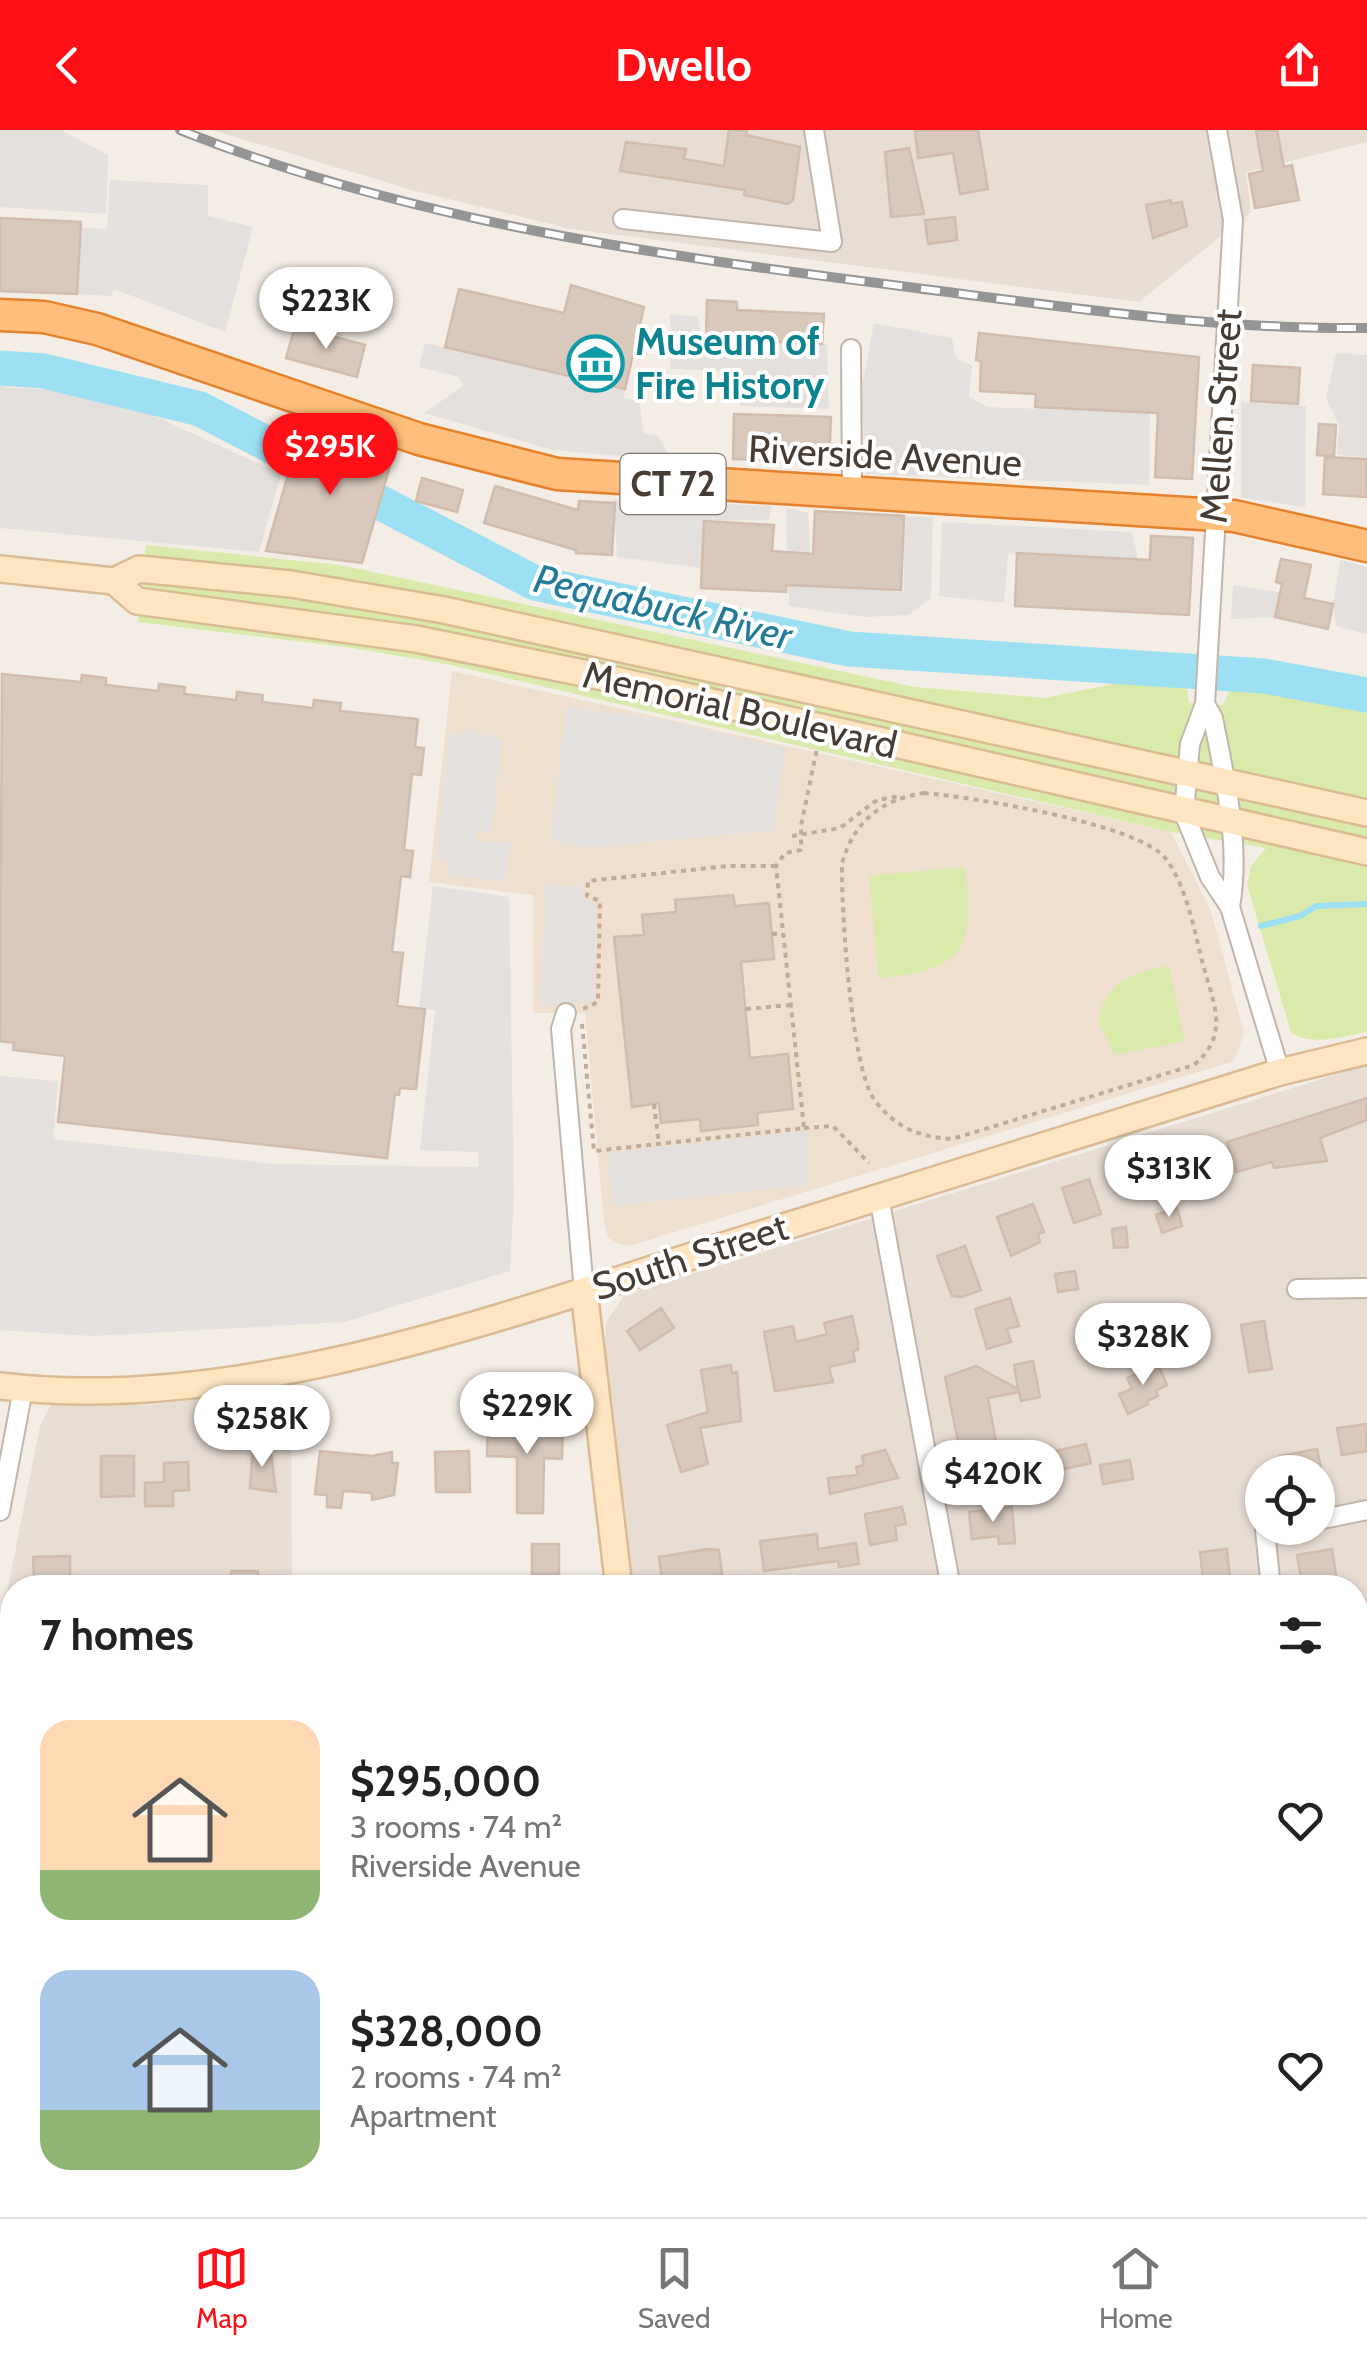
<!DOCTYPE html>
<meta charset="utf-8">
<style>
:root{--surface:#fff;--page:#f2f2f2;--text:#222;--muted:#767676;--line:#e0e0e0;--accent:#ff1017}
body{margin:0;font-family:Cabin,sans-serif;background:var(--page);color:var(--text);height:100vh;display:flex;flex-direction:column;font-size:38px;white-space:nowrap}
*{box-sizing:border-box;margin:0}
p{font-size:32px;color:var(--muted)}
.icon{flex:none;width:55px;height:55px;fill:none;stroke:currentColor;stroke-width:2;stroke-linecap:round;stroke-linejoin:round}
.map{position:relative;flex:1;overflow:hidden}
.sheet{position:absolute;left:0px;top:1445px;width:1368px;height:642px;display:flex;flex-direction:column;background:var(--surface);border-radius:40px 40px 0 0;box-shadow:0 2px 8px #0004}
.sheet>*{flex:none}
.buttons{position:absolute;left:1245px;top:1325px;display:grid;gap:20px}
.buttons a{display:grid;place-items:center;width:90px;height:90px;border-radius:50%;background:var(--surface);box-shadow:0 2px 8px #0004;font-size:50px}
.price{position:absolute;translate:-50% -85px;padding:0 22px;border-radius:35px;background:#fff;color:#222;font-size:32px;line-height:65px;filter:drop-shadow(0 2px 5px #0008)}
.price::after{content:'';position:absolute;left:50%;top:60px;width:30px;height:22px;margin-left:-15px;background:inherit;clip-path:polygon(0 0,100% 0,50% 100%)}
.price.current{background:var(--accent);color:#fff}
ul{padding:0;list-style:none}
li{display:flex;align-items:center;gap:30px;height:250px;padding:0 40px}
li span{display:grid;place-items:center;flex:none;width:280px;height:200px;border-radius:30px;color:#555}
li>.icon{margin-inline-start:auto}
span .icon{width:120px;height:120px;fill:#fffc;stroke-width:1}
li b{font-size:42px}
h2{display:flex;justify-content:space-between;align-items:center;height:120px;padding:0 40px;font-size:42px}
header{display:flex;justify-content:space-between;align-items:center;height:130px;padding:0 40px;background:var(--accent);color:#fff;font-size:45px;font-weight:700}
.tab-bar{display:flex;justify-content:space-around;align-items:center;height:140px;border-top:2px solid var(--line);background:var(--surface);font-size:28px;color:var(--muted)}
.tab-bar a{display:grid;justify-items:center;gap:5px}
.tab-bar .current{color:var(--accent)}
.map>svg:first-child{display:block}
.residential{fill:#e8ddd3;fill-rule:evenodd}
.education{fill:#eedfce}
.green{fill:#d9eaab}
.parking{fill:#e4e0dd}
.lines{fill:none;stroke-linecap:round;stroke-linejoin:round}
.stream{stroke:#9de0f4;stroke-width:6}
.river{stroke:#9de0f4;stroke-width:35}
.building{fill:#d9c9bd;stroke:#d1bcad;stroke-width:2.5}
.minor-casing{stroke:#c2b5aa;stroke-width:22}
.secondary-casing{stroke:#dabb94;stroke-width:30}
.trunk-casing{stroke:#e6812c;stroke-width:35}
.path{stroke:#c2ab97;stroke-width:4;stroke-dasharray:5 5;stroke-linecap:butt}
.minor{stroke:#fff;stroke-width:18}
.secondary{stroke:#ffe6c3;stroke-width:25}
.trunk{stroke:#ffbe7b;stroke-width:30}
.rail-casing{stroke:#959595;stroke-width:10}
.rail{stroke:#fff;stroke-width:6;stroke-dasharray:19;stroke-linecap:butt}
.labels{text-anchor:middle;stroke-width:8;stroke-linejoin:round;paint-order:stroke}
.shield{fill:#fff;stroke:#7e7671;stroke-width:2.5}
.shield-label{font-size:35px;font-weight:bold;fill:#463c34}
.culture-label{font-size:38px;font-weight:bold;fill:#0d838f;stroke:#fff;text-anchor:start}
.street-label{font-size:38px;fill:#463c34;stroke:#fff}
.water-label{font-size:40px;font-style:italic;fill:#237b97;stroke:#fff}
</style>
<header><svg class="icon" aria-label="back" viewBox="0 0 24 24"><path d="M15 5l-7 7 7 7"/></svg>Dwello<svg class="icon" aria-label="share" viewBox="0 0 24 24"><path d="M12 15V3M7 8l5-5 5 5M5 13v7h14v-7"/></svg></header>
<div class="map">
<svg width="1367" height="2087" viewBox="0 0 1367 2087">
<rect width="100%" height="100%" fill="#f4ede5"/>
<!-- residential -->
<g class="residential">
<path d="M 212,0 L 1367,0 L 1367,12 L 1246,42 L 1251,82 L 1139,172 L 571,99 L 412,60 Z"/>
<path d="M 1367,935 L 1367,2087 L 700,2087 L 699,2075 L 1355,2075 L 1355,1458 L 631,1457 L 604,1244 L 606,1193 L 624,1165 ZM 1262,1342 L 1318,1342 L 1318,1398 L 1262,1398 Z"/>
<path d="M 291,1258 L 292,1457 L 12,1458 L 12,1967 L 0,1844 L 0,1498 L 40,1296 L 51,1274 L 151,1275 Z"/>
<path d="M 24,2075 L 663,2075 L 664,2087 L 25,2087 Z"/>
</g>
<!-- education -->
<path class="education" d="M 452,541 L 1171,702 L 1211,781 L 1244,903 L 1234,931 L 629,1116 L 616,1113 L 608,1107 L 604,1091 L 585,883 L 533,883 L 533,765 L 429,752 Z"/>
<!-- green -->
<g class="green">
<path d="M 146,415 L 340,435 L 915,557 L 1044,568 L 1139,549 L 1186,553 L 1189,573 L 1223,575 L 1231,558 L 1335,570 L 1367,582 L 1367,902 C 1345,906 1310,917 1291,902 L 1247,755 L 1251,736 L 1266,718 L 1171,702 L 446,534 L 346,517 L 138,492 Z"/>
<path d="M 965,737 C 975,819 965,840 879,848 L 869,746 Z"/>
<path d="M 1169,836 L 1184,911 L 1115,925 L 1099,893 C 1101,853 1135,841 1169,836 Z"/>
</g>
<!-- parking -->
<g class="parking">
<path d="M 0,0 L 61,0 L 108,25 L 106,84 L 0,77 Z"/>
<path d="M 110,50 L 208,55 L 208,86 L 253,97 L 225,202 L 114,159 L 111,166 L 77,164 L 80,98 L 107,99 Z"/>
<path d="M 670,184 L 698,187 L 702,209 L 827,214 L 829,279 L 740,276 L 742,242 L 670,239 Z"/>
<path d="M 874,193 L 952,208 L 956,228 L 972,236 L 969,267 L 987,277 L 1150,283 L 1149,355 L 866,344 L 861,262 Z"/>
<path d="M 425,213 L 625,259 L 624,268 L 639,271 L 644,304 L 658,306 L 672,331 L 553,320 L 424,283 L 463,256 L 459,247 L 419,237 Z"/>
<path d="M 1336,223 L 1367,225 L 1367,327 L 1337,325 L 1339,295 L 1326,268 Z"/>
<path d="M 0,249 L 7,258 L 68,260 L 128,274 L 281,344 L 259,422 L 0,398 Z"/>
<path d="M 1241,272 L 1306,276 L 1305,377 L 1241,368 Z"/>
<path d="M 614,369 L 772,376 L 769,390 L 704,391 L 702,438 L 617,427 Z"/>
<path d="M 786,377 L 808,383 L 812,456 L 904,462 L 904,386 L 933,387 L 931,468 L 908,485 L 865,487 L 789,476 Z"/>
<path d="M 942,392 L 1132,402 L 1138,430 L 1008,424 L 1004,473 L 939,466 Z"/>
<path d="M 1340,430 L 1367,437 L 1367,504 L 1336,496 L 1333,474 Z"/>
<path d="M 1233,455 L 1280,462 L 1275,487 L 1231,489 Z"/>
<path d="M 566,577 L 653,588 L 785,618 L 774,700 L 589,718 L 551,710 Z"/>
<path d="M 466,598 L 502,610 L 492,702 L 477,701 L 476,707 L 480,711 L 511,713 L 505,751 L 449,746 L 449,730 L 436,729 L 449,604 L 460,605 Z"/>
<path d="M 545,755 L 582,756 L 585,770 L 595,771 L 594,872 L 540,875 Z"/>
<path d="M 433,756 L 509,767 L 514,1063 L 510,1141 L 344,1192 L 92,1206 L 0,1200 L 0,946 L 58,951 L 53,1009 L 275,1034 L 478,1037 L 478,1022 L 420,1020 L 435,880 L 419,878 Z"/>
<path d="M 807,1001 L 808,1055 L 613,1076 L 607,1023 Z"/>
</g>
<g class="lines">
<!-- stream -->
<path class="stream" d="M 1261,796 L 1300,786 L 1316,776 L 1367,774"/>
<!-- river -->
<path class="river" d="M 0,238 L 44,241 L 200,279 L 535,453 L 849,519 L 1264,546 L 1367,565"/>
</g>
<!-- building -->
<g class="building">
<path d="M 729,0 L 747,0 L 746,5 L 800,17 L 793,70 L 788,74 L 744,65 L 745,60 L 620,41 L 626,12 L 686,19 L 684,29 L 724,36 Z"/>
<path d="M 915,0 L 978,0 L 988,59 L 960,64 L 953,23 L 918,28 Z"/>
<path d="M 1256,0 L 1277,0 L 1284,37 L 1292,35 L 1299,70 L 1255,78 L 1249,44 L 1263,41 Z"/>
<path d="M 909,18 L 924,84 L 891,87 L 885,22 Z"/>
<path d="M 1171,70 L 1171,74 L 1182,72 L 1187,96 L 1153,108 L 1146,75 Z"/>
<path d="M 955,87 L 957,110 L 928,114 L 925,90 Z"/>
<path d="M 0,88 L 81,92 L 77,164 L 0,161 Z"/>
<path d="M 571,155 L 644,177 L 625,259 L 445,217 L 459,159 L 564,183 Z"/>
<path d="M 707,170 L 737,172 L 737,180 L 824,184 L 822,214 L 706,208 Z"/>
<path d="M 295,196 L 365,215 L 357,247 L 286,228 Z"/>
<path d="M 979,203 L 1199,227 L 1192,349 L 1155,347 L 1158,283 L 1035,277 L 1036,264 L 980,261 L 981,231 L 976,230 Z"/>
<path d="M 1253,235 L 1300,238 L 1298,274 L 1251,271 Z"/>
<path d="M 734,284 L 831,287 L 829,333 L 733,329 Z"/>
<path d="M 1319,294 L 1336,295 L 1334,326 L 1317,325 Z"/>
<path d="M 302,296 L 394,322 L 362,433 L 266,421 Z"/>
<path d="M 1325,327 L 1367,329 L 1367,367 L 1323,364 Z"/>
<path d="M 422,348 L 463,360 L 457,382 L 416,371 Z"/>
<path d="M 495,356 L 578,380 L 579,371 L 615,373 L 612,425 L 576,423 L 576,420 L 484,393 Z"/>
<path d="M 815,381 L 904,386 L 901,460 L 786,455 L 786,462 L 701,458 L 704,391 L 774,395 L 772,421 L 813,424 Z"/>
<path d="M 1151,406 L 1193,408 L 1189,485 L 1015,476 L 1017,423 L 1150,430 Z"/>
<path d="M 1281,429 L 1311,435 L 1304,468 L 1333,474 L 1328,499 L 1275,487 L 1282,454 L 1276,452 Z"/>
<path d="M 2,544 L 81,552 L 82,545 L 106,548 L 106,555 L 158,561 L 159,554 L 185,557 L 184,564 L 236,570 L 237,562 L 263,565 L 262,572 L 313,578 L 314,570 L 341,573 L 340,581 L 418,589 L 415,617 L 424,618 L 421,645 L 412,644 L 404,720 L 413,721 L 410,747 L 401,746 L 392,822 L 403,823 L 397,876 L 425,879 L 416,959 L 400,958 L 399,965 L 395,964 L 387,1028 L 58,992 L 65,926 L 13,920 L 14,913 L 0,911 Z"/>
<path d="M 733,765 L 735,776 L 769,773 L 774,829 L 741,832 L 750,928 L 788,924 L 793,979 L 757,983 L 758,995 L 701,1001 L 700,989 L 661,993 L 659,973 L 632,977 L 614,807 L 644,805 L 642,785 L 676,782 L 675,770 Z"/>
<path d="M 1367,968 L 1367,990 L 1320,1008 L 1327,1031 L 1274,1038 L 1272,1032 L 1236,1042 L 1227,1012 Z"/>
<path d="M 1181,1020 L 1190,1049 L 1166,1056 L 1157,1027 Z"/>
<path d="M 1089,1049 L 1101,1084 L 1074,1093 L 1062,1058 Z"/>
<path d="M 1033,1074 L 1044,1102 L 1038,1104 L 1040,1112 L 1011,1126 L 997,1087 Z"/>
<path d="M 1177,1078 L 1182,1096 L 1162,1103 L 1156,1085 Z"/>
<path d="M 1126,1097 L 1128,1117 L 1114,1118 L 1112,1099 Z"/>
<path d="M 965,1116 L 981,1160 L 962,1167 L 952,1166 L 937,1126 Z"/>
<path d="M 1075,1141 L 1078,1159 L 1058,1162 L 1055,1144 Z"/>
<path d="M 1010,1168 L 1019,1196 L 1007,1199 L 1011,1212 L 987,1219 L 975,1179 Z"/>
<path d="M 661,1178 L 674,1198 L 640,1220 L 627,1201 Z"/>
<path d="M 852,1186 L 858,1212 L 858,1220 L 853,1221 L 855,1231 L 829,1237 L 833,1252 L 775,1261 L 764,1202 L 793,1196 L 796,1212 L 827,1204 L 824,1193 Z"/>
<path d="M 1264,1191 L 1272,1239 L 1249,1242 L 1241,1195 Z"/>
<path d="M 1033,1231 L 1040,1267 L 1021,1271 L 1019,1262 L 988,1268 L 999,1328 L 962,1331 L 945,1247 L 976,1236 L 1018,1259 L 1014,1235 Z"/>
<path d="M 1158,1234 L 1167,1255 L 1156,1261 L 1158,1266 L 1147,1271 L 1148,1274 L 1128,1284 L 1119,1264 L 1132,1259 L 1127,1248 Z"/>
<path d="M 731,1235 L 732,1243 L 737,1242 L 741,1291 L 700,1298 L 708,1334 L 681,1342 L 667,1295 L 708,1282 L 701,1240 Z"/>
<path d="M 488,1292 L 563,1295 L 562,1329 L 544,1328 L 543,1383 L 517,1383 L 517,1327 L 487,1326 Z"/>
<path d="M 1367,1294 L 1367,1321 L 1342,1325 L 1337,1298 Z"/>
<path d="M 1086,1314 L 1091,1333 L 1042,1344 L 1038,1325 Z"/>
<path d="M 253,1316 L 270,1316 L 276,1362 L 250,1358 Z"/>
<path d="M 1317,1319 L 1322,1342 L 1283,1342 L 1280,1326 Z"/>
<path d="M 885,1320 L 898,1348 L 830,1364 L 828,1348 L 858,1345 L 856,1337 L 864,1335 L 862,1326 Z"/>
<path d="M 320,1321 L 372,1326 L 392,1322 L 392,1333 L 398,1333 L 394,1365 L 372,1370 L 372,1363 L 343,1361 L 341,1378 L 327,1377 L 327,1365 L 315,1364 Z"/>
<path d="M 469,1321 L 470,1362 L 436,1362 L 435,1322 Z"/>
<path d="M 101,1326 L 134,1326 L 134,1366 L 101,1367 Z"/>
<path d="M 1130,1330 L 1133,1349 L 1103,1354 L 1100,1335 Z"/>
<path d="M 188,1332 L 189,1360 L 173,1361 L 173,1376 L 145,1376 L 145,1353 L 164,1352 L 164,1333 Z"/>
<path d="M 902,1377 L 906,1394 L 895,1396 L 897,1410 L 870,1415 L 865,1384 Z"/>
<path d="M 1012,1377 L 1015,1413 L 999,1414 L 998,1406 L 972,1409 L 969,1382 Z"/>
<path d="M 817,1404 L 818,1419 L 856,1413 L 859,1434 L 839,1437 L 838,1431 L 764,1441 L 760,1411 Z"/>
<rect x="532" y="1414" width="27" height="30"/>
<path d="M 707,1419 L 719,1420 L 722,1444 L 672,1454 L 672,1450 L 662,1451 L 659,1427 Z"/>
<path d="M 1227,1419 L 1231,1458 L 1204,1458 L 1200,1422 Z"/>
<path d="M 1332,1419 L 1338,1458 L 1303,1458 L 1297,1425 Z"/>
<path d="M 70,1426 L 70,1453 L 34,1454 L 33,1427 Z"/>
<path d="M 231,1441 L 258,1441 L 258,1458 L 232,1458 Z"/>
</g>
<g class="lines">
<defs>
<g id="minor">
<path d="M 1217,0 L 1233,90 L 1205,574 L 1190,614 L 1184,683 L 1210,747 L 1230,777 L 1280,942"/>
<path d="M 623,89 L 832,112 L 814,0"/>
<path d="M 851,219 L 852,364"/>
<path d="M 1205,574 L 1213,588 C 1225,650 1241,714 1230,777"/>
<path d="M 566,883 L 561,899 L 584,1161"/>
<path d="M 879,1067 L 951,1458"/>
<path d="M 1297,1159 L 1367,1158"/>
<path d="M 0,1381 L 23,1259"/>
<path d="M 1318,1390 L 1367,1380"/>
<path d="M 1271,1458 L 1265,1400 L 1278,1398"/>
<path d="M 1355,1804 L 1367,1803"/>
<path d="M 1355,2046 L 1367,2044"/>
<path d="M 0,2059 L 3,2087"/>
<path d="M 1340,2075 L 1341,2087"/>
<path d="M 889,2087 L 999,2075"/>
</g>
<g id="secondary">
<path d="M 0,439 L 114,451 L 139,439 L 291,454 L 444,480 L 1367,683"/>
<path d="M 114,451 L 137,471 L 416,509 L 598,546 L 1367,722"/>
<path d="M 584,1161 L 619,1458"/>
<path d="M 0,1256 C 235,1285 502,1187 723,1116 C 909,1058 1094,1000 1280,942 L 1367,921"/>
<path d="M 686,2075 L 687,2087"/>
</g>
<path id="trunk" d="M 0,185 L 44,187 L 97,199 L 419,309 L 557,344 L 1234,386 L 1367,416"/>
</defs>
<!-- minor casing -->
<use href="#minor" class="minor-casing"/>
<!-- secondary casing -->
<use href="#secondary" class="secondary-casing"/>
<!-- trunk casing -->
<use href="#trunk" class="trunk-casing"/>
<!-- path -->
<g class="path">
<path d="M 924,663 C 972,667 1140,694 1166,729 C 1189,760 1195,808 1206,845 C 1217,881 1226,908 1194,935 L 952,1009 C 918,1007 894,997 874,969 C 851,938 841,776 842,733 C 855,690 881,670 924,663 Z"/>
<path d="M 792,706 L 840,698 L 877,670 L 901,666"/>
<path d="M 772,804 L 782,803"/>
<path d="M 583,879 L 598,872 L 600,771 L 587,766 L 588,751 L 728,736 L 776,736"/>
<path d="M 746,879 L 790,875"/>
<path d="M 582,894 L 594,1021 L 804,998 L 776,736 L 785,723 L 801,720 L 801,696 L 817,618"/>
<path d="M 654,974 L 659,1014"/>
<path d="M 804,998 L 833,996 L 869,1033"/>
</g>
<!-- minor -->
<use href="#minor" class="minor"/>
<!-- secondary -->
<use href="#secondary" class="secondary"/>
<!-- trunk -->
<use href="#trunk" class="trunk"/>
<defs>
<path id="rail" d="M 180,0 C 417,94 664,126 916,158 C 1066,177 1216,200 1367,198"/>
</defs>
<!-- rail casing -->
<use href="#rail" class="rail-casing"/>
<!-- rail -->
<use href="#rail" class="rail"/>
</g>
<!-- icons -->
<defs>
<symbol id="museum-ring" viewBox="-11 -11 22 22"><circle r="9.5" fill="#fff" stroke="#0f9aa8" stroke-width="1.5"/><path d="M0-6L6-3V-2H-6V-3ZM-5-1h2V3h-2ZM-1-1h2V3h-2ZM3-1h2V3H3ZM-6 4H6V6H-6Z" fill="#0f9aa8"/></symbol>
</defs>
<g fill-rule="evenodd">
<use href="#museum-ring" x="564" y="202" width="63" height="63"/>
</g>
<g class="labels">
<!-- shield labels -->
<rect class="shield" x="620.5" y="324" width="105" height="60" rx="8"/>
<g class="shield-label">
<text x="673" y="366">CT 72</text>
</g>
<!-- culture labels -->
<g class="culture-label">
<text x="635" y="225">Museum of<tspan x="635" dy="44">Fire History</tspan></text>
</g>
<!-- street labels -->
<g class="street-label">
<text transform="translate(1221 286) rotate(-86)" y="13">Mellen Street</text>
<text transform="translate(885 326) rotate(3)" y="13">Riverside Avenue</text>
<text transform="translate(740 580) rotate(13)" y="13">Memorial Boulevard</text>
<text transform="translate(690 1127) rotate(-18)" y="13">South Street</text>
</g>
<!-- water labels -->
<g class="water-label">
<text transform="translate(663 477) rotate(13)" y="14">Pequabuck River</text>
</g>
</g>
</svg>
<div class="buttons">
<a><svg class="icon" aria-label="locate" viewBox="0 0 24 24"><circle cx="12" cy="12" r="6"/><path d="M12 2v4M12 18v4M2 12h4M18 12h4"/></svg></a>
</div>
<b class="price" style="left:326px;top:222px">$223K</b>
<b class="price current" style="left:330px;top:368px">$295K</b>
<b class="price" style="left:1169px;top:1090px">$313K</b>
<b class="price" style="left:1143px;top:1258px">$328K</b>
<b class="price" style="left:527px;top:1327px">$229K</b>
<b class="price" style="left:262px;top:1340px">$258K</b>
<b class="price" style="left:993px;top:1395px">$420K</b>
<section class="sheet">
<h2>7 homes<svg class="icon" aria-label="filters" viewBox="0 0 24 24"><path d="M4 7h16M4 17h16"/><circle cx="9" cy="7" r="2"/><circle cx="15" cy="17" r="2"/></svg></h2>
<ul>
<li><span style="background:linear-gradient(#ffd9b3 75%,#8fb573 0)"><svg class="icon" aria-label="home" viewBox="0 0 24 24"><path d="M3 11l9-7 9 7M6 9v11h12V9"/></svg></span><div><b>$295,000</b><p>3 rooms · 74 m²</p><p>Riverside Avenue</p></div><svg class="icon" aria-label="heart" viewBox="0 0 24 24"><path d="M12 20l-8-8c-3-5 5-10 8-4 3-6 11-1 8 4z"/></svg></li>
<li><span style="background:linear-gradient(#a9c7e8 70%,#8fb573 0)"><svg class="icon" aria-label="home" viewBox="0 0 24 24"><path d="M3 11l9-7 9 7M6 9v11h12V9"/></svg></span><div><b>$328,000</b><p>2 rooms · 74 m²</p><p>Apartment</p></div><svg class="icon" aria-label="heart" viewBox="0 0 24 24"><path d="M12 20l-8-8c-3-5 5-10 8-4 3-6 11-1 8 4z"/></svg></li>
</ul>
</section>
</div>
<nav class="tab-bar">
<a class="current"><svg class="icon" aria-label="map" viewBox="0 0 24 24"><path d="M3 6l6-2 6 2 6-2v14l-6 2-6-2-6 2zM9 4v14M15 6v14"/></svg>Map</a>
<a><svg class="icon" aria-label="saved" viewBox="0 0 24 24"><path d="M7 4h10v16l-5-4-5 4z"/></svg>Saved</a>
<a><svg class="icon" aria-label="home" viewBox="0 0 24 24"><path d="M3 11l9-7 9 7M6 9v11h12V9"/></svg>Home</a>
</nav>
